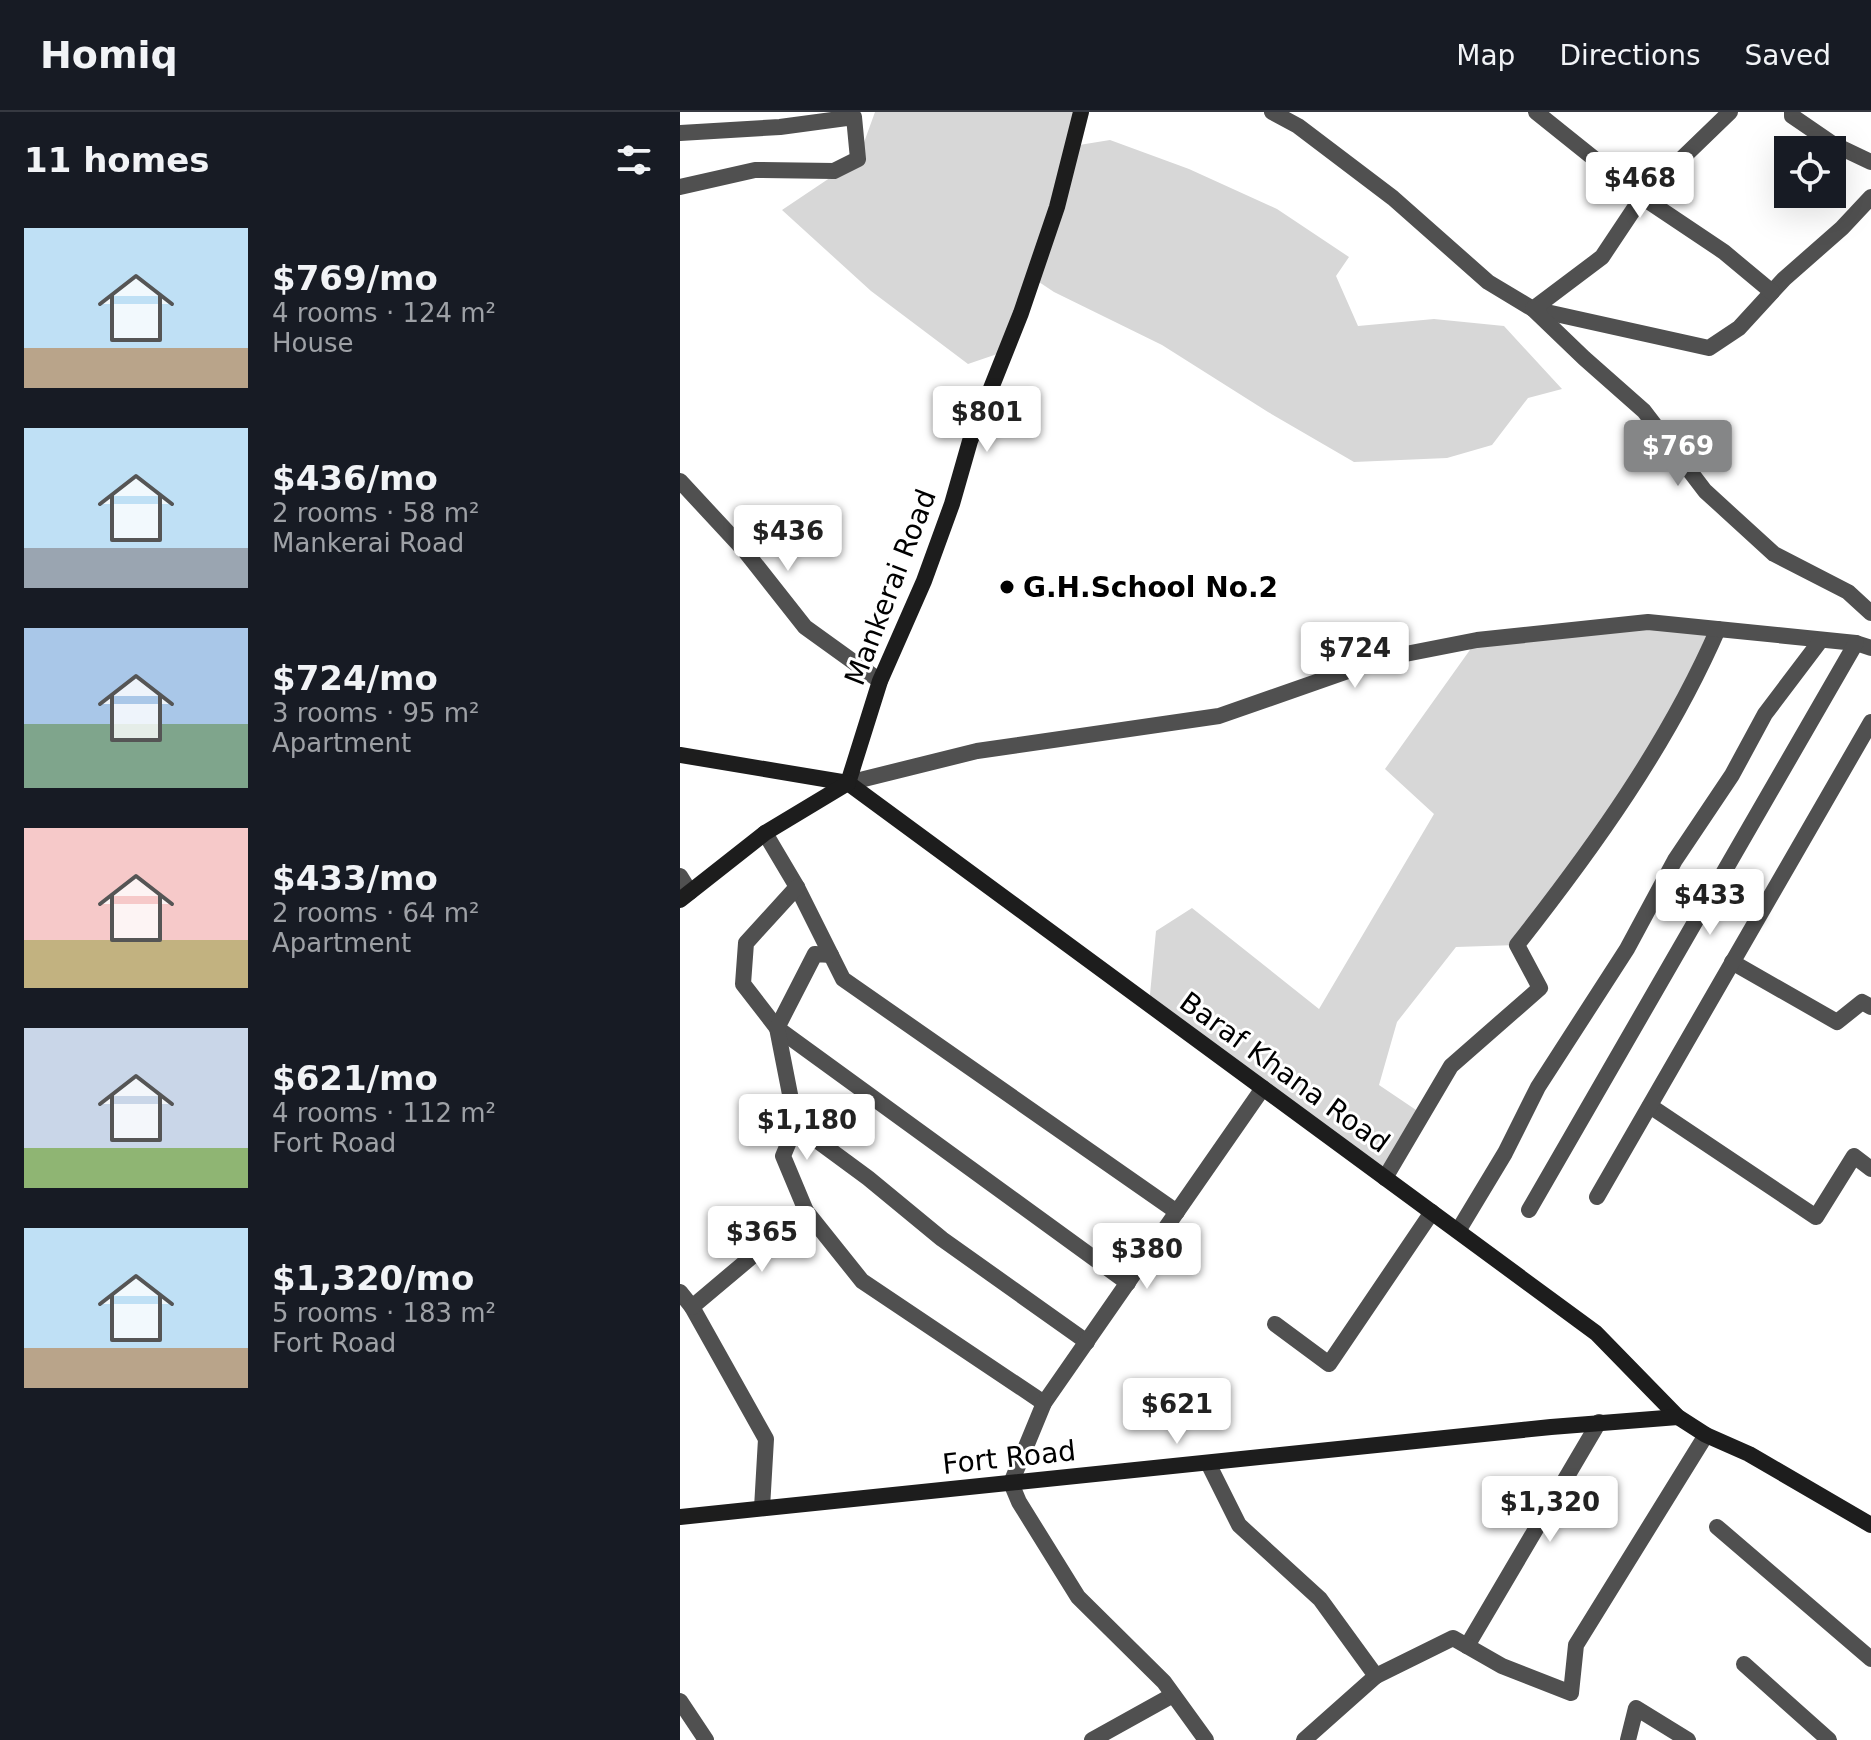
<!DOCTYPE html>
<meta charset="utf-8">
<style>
:root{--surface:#171b24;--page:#20242c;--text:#f1f3f6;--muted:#9ea1a6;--line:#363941;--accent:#858687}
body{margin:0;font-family:"DejaVu Sans",sans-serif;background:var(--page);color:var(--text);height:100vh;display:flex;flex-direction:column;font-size:30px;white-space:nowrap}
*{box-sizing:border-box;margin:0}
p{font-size:26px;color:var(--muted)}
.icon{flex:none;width:44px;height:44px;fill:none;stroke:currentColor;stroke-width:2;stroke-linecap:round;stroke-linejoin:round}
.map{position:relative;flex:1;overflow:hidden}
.side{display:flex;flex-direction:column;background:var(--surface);width:680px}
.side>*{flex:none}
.buttons{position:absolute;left:1094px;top:24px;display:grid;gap:16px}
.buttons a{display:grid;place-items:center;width:72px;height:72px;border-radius:0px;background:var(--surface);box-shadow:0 8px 32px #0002;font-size:40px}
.price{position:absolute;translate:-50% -68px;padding:0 18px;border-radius:8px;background:#fff;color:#222;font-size:26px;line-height:52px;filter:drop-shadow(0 2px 4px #0008)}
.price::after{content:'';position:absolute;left:50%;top:48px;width:24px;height:18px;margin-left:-12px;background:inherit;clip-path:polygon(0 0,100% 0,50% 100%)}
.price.on{background:var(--accent);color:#fff}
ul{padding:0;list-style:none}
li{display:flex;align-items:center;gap:24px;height:200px;padding:0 24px}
li span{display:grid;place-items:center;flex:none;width:224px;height:160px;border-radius:0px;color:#555}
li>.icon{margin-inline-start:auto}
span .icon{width:96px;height:96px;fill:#fffc;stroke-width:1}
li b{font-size:34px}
h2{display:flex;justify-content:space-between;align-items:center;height:96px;padding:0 24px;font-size:34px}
header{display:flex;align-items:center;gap:48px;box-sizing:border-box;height:112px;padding:0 40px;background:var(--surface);border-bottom:2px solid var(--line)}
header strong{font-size:38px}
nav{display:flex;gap:44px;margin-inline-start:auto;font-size:28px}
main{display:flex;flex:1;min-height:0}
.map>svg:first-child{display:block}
.green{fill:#d7d7d7}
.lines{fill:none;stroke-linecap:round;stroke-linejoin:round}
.lane{stroke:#505050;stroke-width:16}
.street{stroke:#505050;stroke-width:16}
.secondary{stroke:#1d1d1d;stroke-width:16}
.poi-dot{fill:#000;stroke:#fff;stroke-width:3}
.labels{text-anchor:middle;stroke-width:6;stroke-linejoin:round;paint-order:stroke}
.street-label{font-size:28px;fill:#000;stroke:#fff}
.poi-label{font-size:28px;font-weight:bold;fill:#000;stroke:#fff;text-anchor:start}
</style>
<header>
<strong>Homiq</strong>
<nav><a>Map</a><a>Directions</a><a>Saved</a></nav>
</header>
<main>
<section class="side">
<h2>11 homes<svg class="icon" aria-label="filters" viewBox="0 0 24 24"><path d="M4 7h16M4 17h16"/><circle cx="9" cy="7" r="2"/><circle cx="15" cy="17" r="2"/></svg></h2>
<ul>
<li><span style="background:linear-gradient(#bfe0f5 75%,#b9a48a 0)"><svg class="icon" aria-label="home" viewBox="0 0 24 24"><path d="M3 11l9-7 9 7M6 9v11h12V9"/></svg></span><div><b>$769/mo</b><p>4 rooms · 124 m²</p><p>House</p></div></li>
<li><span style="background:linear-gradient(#bfe0f5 75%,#9aa5b1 0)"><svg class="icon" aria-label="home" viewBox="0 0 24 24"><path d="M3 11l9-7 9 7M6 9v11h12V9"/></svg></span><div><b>$436/mo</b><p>2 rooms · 58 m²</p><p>Mankerai Road</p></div></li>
<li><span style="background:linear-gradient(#a9c7e8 60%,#7fa58c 0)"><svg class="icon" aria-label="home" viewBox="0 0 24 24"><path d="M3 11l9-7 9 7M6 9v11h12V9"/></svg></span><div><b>$724/mo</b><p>3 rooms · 95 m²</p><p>Apartment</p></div></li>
<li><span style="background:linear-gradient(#f6c9c9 70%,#c2b280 0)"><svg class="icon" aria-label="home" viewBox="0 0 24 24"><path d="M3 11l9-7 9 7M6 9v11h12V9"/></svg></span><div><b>$433/mo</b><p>2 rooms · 64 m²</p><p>Apartment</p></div></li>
<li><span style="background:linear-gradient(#c9d6e8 75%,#8fb573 0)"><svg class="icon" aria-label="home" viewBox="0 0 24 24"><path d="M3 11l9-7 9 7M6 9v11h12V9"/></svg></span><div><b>$621/mo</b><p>4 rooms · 112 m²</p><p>Fort Road</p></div></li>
<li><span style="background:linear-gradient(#bfe0f5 75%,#b9a48a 0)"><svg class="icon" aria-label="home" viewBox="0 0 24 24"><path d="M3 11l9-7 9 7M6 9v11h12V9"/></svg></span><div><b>$1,320/mo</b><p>5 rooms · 183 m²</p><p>Fort Road</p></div></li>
</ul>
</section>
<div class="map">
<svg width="1191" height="1628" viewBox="0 0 1191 1628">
<rect width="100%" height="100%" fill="#fff"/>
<!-- green -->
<g class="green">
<path d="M 195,0 L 398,0 L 393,34 L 430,28 L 509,57 L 597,97 L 669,145 L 656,164 L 678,214 L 754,207 L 824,214 L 882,277 L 848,286 L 812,333 L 767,346 L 674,350 L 588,300 L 482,233 L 374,180 L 353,166 L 326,239 L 288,252 L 191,179 L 102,98 L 178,47 Z"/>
<path d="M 968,510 L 1038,517 L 960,663 L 837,833 L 776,835 L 717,910 L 699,973 L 742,1002 L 705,1066 L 469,893 L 476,819 L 512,796 L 639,897 L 754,702 L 705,657 L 797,528 Z"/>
</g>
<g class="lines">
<!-- lane -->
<path class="lane" d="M 705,1066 L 771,954 L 860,876 L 837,833 C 914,735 988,632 1038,517"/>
<!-- street -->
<g class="street">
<path d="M 592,0 L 618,14 L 713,86 L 808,170 L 853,197 L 1029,236 L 1059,216 L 1104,167 L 1162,116 L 1191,85"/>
<path d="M 856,0 L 962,85 L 1044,140 L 1092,180"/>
<path d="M 1050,0 L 962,85 L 922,145 L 853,197 L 904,246 L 964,299 L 1025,379 L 1094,442 L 1168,480 L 1191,501"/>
<path d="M 1112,0 L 1112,4 L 1153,32 L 1191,50"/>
<path d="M 0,21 L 100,15 L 174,5 L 178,47 L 154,59 L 75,58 L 0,75"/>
<path d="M 0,369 L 65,439 L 125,515 L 200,569"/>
<path d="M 168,671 L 297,639 L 539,604 L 705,546 L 797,528 L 968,510 L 1176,531 L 1191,536"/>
<path d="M 85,721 L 117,775 L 163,867 L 497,1100"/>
<path d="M 0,764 L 10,780"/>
<path d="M 117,775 L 66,831 L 63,872 L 97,916 L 448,1171"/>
<path d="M 1052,850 L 1157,910 L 1182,890 L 1191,895"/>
<path d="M 970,994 L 1136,1105 L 1174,1044 L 1191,1057"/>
<path d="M 116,1013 L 97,916 L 135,842 L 151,843"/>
<path d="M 917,1085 L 1191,610"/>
<path d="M 849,1098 L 1176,531"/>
<path d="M 778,1119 L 825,1041 L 858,975 L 947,837 L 995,748 L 1052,663 L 1085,602 L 1141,528"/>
<path d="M 0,1180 L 12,1195 L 86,1327 L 82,1396"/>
<path d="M 12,1195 L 126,1099"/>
<path d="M 595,1212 L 649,1252 L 752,1100"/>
<path d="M 364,1291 L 182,1169 L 126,1099 L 103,1044 L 116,1013 L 188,1066 L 262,1127 L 407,1230"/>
<path d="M 528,1351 L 559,1413 L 640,1487 L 696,1564 L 624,1628"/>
<path d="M 1037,1415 L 1191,1547"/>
<path d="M 787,1534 L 919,1310"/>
<path d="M 1064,1552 L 1149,1628"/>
<path d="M 696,1564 L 773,1526 L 822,1554 L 891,1581 L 896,1533 L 1026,1323"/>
<path d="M 0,1589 L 26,1628"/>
<path d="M 412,1628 L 493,1583"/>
<path d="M 526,1628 L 484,1570 L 398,1485 L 339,1390 L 331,1371 L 364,1291 L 583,976"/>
<path d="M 948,1628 L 956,1596 L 1008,1628"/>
</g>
<!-- secondary -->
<g class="secondary">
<path d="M 0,643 L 168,671 L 916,1221 L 998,1305 L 1026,1323 L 1069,1342 L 1191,1413"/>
<path d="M 168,671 L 200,569 L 244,469 L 272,392 L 290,329 L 341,201 L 377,95 L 401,0"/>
<path d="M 0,788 L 85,721 L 168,671"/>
<path d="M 0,1405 L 871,1315 L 998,1305"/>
</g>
</g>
<!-- markers -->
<circle class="poi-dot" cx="327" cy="475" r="8"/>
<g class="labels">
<!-- street labels -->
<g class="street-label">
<text transform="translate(210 475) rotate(-69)" y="10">Mankerai Road</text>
<text transform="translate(605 960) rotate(36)" y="10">Baraf Khana Road</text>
<text transform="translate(329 1345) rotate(-6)" y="10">Fort Road</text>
</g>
<!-- poi labels -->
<g class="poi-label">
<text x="343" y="485">G.H.School No.2</text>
</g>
</g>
</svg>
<div class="buttons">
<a><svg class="icon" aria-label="locate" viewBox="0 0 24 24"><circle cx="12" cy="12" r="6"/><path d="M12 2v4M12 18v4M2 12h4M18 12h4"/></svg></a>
</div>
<b class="price" style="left:960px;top:108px">$468</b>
<b class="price" style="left:307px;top:342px">$801</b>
<b class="price on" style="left:998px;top:376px">$769</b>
<b class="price" style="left:108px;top:461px">$436</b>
<b class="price" style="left:675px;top:578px">$724</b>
<b class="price" style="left:1030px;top:825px">$433</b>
<b class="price" style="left:127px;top:1050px">$1,180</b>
<b class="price" style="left:82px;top:1162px">$365</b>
<b class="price" style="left:467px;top:1179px">$380</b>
<b class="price" style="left:497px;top:1334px">$621</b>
<b class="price" style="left:870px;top:1432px">$1,320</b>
</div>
</main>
